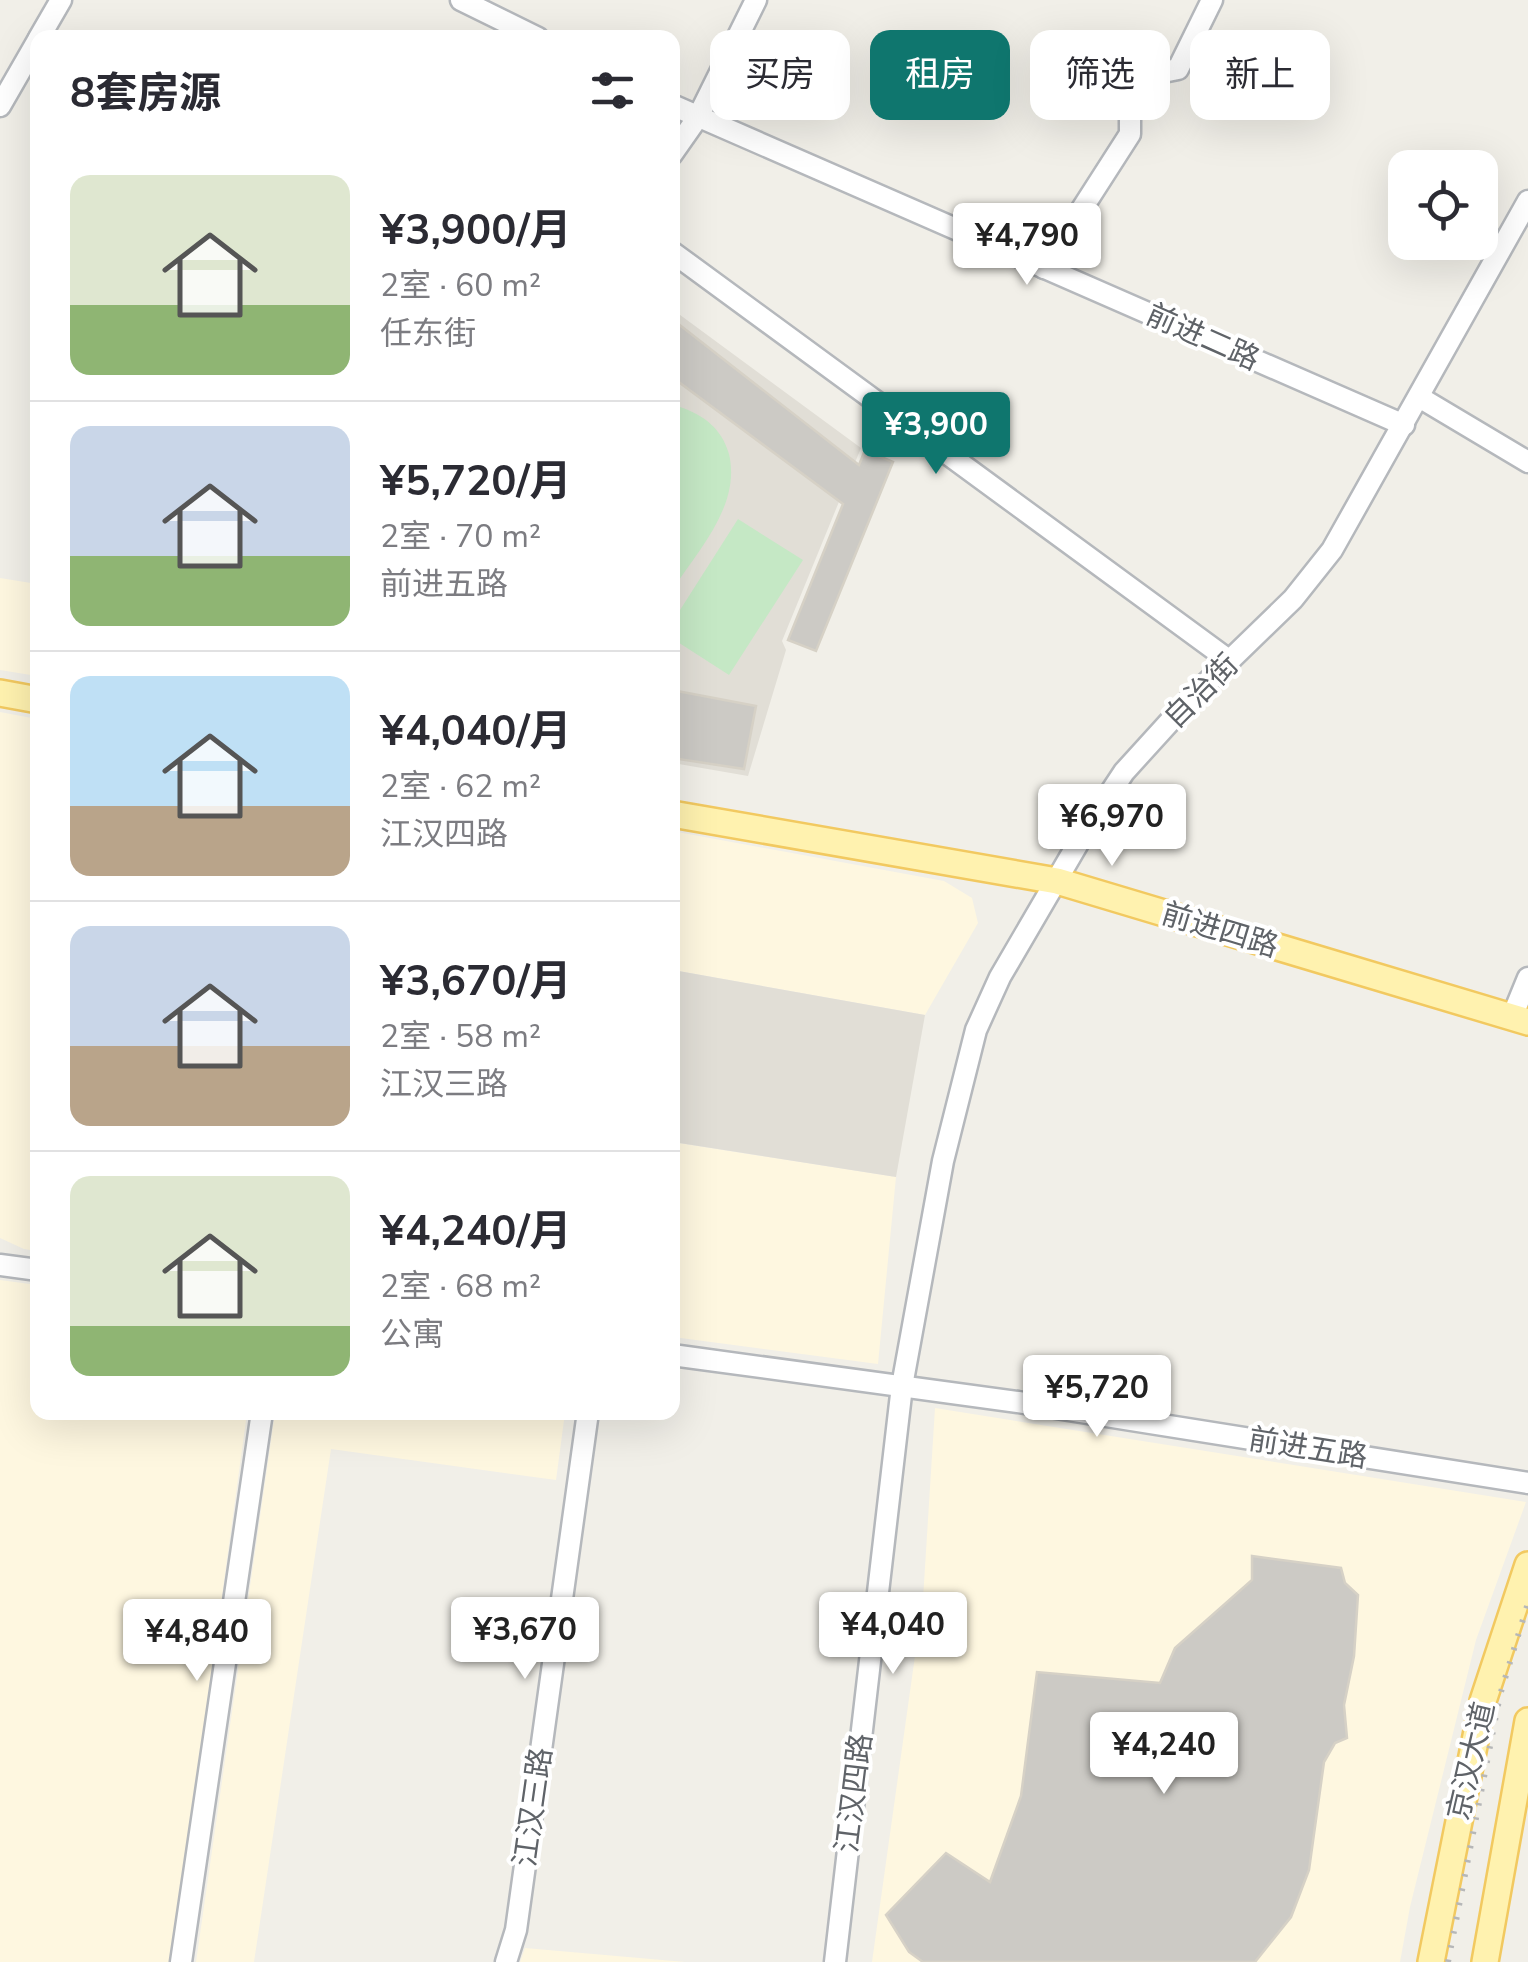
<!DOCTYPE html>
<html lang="zh">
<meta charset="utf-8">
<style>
:root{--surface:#fff;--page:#f2f2f3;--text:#2b2b33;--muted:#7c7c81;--line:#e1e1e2;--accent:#0f766e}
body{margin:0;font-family:"Nunito Sans","Noto Sans SC",sans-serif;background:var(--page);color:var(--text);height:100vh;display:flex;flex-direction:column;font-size:38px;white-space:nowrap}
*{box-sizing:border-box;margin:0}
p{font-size:32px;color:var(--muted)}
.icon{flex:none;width:55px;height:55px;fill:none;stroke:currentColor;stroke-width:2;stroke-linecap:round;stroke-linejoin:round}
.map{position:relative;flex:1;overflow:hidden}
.sheet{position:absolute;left:30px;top:30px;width:650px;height:1390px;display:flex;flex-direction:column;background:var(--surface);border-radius:20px;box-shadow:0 10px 40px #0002}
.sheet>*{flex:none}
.guide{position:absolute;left:710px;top:30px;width:668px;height:90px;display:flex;gap:20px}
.buttons{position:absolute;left:1388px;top:150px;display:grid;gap:20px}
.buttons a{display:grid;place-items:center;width:110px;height:110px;border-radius:20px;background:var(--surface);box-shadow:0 10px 40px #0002;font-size:50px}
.price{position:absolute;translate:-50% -85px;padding:0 22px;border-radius:10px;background:#fff;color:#222;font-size:32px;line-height:65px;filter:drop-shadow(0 2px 5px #0008)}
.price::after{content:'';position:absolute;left:50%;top:60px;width:30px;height:22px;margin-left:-15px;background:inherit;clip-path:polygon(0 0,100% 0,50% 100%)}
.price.current{background:var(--accent);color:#fff}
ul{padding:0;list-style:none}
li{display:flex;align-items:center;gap:30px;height:250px;padding:0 40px}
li+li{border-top:2px solid var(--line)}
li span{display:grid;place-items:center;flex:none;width:280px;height:200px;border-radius:20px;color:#555}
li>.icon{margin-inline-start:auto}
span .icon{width:120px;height:120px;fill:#fffc;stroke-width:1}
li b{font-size:42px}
h2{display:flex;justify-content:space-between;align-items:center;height:120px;padding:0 40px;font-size:42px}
.chip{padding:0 35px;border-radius:20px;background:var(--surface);box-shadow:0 10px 40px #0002;font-size:35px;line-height:90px}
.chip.current{background:var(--accent);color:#fff}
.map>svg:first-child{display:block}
.commercial{fill:#fef7e0}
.education{fill:#e1ded6}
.green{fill:#c5e8c5}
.building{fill:#cccac5;stroke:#d6d1c6;stroke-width:2.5}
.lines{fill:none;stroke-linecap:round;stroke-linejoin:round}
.minor-casing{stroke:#b5b8bc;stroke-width:25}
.major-casing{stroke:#f2c960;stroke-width:30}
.minor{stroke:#fff;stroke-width:20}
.major{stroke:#fff2af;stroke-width:25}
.rail{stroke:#b6b7b8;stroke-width:6;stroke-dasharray:2.5 12;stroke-linecap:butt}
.labels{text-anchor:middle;stroke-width:8;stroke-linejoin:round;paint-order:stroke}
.street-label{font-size:30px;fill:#5f6368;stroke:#fff}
</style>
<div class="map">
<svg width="1528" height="1962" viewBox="0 0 1528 1962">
<rect width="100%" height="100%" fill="#f1efe8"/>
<!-- commercial -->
<g class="commercial">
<path d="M 0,578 L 37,584 L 37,676 L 0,670 Z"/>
<path d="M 0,712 L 37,719 L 37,1251 L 24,1249 L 0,1238 Z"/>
<path d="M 672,831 L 944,881 L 972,898 L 978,923 L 925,1015 L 673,970 Z"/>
<path d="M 672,1142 L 896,1177 L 878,1364 L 673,1337 Z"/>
<path d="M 0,1280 L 37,1285 L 38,1412 L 247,1413 L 172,1962 L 0,1962 Z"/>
<path d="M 935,1408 L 1526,1502 L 1476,1640 L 1410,1907 L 1400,1962 L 872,1962 L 923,1599 Z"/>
<path d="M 275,1413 L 565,1413 L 556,1480 L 331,1449 L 254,1962 L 196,1962 Z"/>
<path d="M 525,1948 L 685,1962 L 520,1962 Z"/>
</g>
<!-- education -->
<g class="education">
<path d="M 672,309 L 861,448 L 782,641 L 786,650 L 748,776 L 673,763 Z"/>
<path d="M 673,970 L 925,1015 L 896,1177 L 673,1142 Z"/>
</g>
<!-- green -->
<g class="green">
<path d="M 680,407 C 704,415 722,429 729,454 C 741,505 699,549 673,589 L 672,408 Z"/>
<path d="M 738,519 L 803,560 L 729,675 L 673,639 L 673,621 Z"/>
</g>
<!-- building -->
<g class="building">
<path d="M 672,319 L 859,465 L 865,450 L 893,462 L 816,651 L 788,640 L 843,504 L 672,377 Z"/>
<path d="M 672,690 L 756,706 L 744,769 L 672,758 Z"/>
<path d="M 1252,1556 L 1341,1568 L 1345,1583 L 1358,1595 L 1354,1656 L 1344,1705 L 1347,1738 L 1335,1743 L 1324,1762 L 1309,1870 L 1291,1917 L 1255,1962 L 923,1962 L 909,1952 L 886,1915 L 946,1853 L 990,1882 L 1021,1796 L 1037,1672 L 1160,1683 L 1175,1648 L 1252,1580 Z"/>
</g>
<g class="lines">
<defs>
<g id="minor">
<path d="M 461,0 L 538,38"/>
<path d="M 39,38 L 61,0"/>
<path d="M 672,105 L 1404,425"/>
<path d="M 0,106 L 38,40"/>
<path d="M 672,154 L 698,117 L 756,0"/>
<path d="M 672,252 L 1230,661"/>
<path d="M 1044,268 L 1130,134 L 1130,105 L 1148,75 L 1178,69 L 1212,0"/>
<path d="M 1419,397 L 1528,462"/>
<path d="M 1512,1017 L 1528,978"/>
<path d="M 0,1265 L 38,1270"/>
<path d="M 672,1355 L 1018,1402 L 1528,1483"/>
<path d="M 181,1962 L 262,1412"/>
<path d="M 506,1962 L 516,1930 L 588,1412"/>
<path d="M 835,1962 L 902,1386 L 943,1161 L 976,1030 L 1000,977 L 1087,828 L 1124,772 L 1194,695 L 1293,599 L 1332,550 L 1528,201"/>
</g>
<g id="major">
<path d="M 0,693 L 38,700"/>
<path d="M 672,814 L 1057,881 L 1528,1022"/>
<path d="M 1431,1962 L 1483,1701 L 1528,1565"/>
<path d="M 1485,1962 L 1528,1721"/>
</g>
</defs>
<!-- minor casing -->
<use href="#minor" class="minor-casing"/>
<!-- major casing -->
<use href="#major" class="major-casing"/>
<!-- minor -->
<use href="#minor" class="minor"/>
<!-- major -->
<use href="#major" class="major"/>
<!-- rail -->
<path class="rail" d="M 1448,1962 L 1500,1695 L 1528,1603"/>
</g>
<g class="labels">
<!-- street labels -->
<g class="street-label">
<text transform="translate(1203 337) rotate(24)" y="10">前进二路</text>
<text transform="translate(1201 691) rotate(-45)" y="10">自治街</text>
<text transform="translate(1220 930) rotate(17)" y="10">前进四路</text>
<text transform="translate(1308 1448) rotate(9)" y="10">前进五路</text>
<text transform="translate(1471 1761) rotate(-77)" y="10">京汉大道</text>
<text transform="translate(854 1793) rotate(-83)" y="10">江汉四路</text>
<text transform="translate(533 1807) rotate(-82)" y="10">江汉三路</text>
</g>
</g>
</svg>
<div class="buttons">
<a><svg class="icon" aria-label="locate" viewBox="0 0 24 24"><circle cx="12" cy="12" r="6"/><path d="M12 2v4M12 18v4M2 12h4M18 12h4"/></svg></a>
</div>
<b class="price" style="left:1027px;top:288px">¥4,790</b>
<b class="price current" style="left:936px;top:477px">¥3,900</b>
<b class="price" style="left:1112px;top:869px">¥6,970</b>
<b class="price" style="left:1097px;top:1440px">¥5,720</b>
<b class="price" style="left:893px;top:1677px">¥4,040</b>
<b class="price" style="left:525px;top:1682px">¥3,670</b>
<b class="price" style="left:197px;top:1684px">¥4,840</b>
<b class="price" style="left:1164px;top:1797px">¥4,240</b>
<div class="guide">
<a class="chip">买房</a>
<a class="chip current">租房</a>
<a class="chip">筛选</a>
<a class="chip">新上</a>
</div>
<section class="sheet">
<h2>8套房源<svg class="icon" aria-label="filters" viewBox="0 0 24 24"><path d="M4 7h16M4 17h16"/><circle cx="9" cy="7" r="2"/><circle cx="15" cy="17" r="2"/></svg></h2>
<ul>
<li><span style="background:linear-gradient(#dfe7d0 65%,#8fb573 0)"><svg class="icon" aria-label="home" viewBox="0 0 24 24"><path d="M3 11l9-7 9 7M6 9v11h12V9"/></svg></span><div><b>¥3,900/月</b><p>2室 · 60 m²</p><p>任东街</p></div></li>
<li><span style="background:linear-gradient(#c9d6e8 65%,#8fb573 0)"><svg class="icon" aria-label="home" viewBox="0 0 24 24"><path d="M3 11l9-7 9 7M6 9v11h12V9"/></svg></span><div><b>¥5,720/月</b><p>2室 · 70 m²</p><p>前进五路</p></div></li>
<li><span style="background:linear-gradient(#bfe0f5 65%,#b9a48a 0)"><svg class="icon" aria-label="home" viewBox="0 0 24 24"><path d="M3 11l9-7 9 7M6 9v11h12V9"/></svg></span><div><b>¥4,040/月</b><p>2室 · 62 m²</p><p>江汉四路</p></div></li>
<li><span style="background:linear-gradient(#c9d6e8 60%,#b9a48a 0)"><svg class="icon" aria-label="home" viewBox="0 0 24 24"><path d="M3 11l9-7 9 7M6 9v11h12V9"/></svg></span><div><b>¥3,670/月</b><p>2室 · 58 m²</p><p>江汉三路</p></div></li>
<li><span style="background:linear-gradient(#dfe7d0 75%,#8fb573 0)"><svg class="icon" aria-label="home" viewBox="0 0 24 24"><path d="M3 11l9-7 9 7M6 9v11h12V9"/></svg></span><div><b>¥4,240/月</b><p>2室 · 68 m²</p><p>公寓</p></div></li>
</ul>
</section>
</div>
